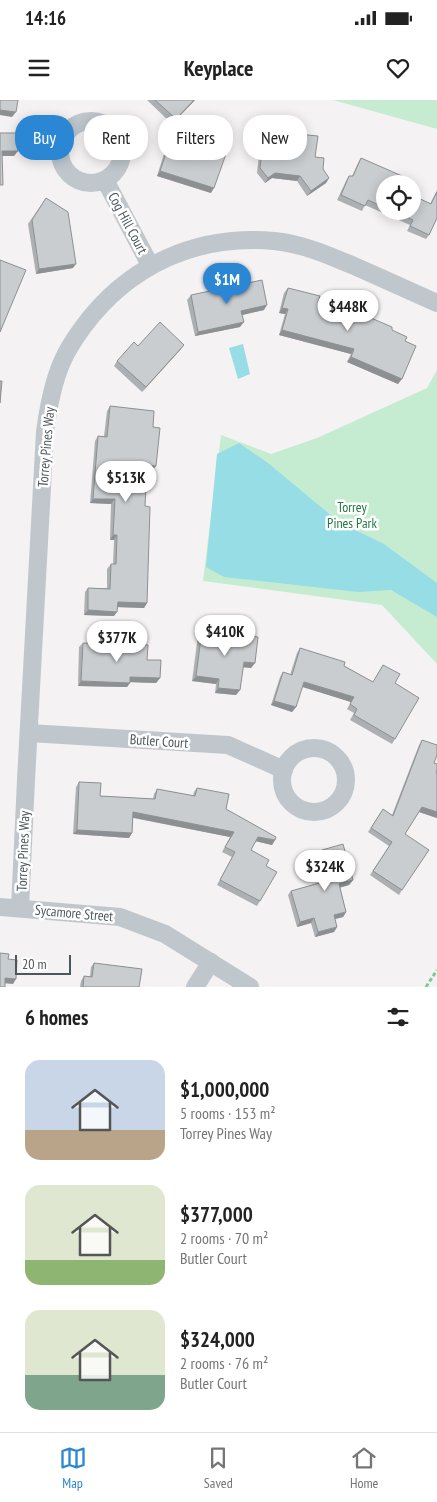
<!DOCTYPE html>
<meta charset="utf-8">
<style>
:root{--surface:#fff;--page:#f2f2f2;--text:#222;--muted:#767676;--line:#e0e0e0;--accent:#2b87d4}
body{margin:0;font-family:"PT Sans Narrow",sans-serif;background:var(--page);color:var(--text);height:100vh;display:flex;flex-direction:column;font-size:19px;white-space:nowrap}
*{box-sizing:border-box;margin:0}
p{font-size:16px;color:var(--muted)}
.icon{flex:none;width:28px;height:28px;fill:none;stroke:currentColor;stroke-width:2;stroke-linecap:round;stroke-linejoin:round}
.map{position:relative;height:887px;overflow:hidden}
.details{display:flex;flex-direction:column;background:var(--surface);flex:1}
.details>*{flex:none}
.banner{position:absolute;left:15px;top:15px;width:408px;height:45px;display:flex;gap:10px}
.tools{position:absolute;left:376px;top:75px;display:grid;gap:10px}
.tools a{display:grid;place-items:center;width:45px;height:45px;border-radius:50%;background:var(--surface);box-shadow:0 2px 12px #0003;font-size:25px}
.scale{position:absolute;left:15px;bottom:12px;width:56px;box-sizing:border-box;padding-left:5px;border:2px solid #4b575d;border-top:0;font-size:14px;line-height:18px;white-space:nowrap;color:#4b575d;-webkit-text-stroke:4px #fff;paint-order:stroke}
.price{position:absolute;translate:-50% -42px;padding:0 11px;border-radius:18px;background:#fff;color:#222;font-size:16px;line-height:32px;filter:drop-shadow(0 1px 2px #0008)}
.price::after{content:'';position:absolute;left:50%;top:30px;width:15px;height:11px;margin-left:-8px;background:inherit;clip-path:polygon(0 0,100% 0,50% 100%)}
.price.current{background:var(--accent);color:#fff}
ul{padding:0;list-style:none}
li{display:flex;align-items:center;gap:15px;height:125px;padding:0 25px}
li span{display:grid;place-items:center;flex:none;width:140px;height:100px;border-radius:15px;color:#555}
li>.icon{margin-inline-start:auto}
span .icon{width:60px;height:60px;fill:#fffc;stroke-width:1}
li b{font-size:21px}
h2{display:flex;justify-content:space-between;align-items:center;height:60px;padding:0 25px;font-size:21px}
.chip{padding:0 18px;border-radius:20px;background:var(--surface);box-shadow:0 2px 12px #0003;font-size:18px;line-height:45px}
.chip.current{background:var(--accent);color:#fff}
.status{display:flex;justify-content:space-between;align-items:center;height:35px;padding:0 25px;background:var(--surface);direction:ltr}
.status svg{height:14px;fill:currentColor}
header{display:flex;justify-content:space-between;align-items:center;height:65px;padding:0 25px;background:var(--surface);font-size:22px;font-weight:800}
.tabs{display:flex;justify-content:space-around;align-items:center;height:70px;border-top:1px solid var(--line);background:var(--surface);font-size:14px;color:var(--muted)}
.tabs a{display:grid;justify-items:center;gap:2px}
.tabs .current{color:var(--accent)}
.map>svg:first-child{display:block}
.green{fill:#c5ecd0}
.water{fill:#97dde5}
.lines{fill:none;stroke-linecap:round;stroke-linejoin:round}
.path{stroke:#80c79c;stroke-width:3;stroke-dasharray:4 2.5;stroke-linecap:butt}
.minor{stroke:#bfc7cc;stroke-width:18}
.wall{fill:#adb0b3}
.shaded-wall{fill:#8d9092}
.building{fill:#c9cdd0;stroke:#8d9092}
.labels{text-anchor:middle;stroke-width:5;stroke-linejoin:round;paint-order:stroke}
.street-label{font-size:14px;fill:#4b575d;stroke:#fff}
.park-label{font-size:14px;fill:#217944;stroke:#fff}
</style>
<div class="status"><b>14:16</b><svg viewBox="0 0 49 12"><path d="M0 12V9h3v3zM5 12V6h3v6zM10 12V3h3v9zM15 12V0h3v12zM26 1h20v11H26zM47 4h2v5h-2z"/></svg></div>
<header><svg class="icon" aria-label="menu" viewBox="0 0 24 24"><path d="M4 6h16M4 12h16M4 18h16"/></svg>Keyplace<svg class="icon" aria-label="heart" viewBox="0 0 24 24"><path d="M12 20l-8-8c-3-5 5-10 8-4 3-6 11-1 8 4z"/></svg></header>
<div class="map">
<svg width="437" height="887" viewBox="0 0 437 887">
<rect width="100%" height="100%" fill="#f4f2f2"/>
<!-- green -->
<g class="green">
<path d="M 333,0 L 437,0 L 437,29 Z"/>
<path d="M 437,270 L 437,564 L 382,505 L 203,481 L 221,335 L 271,354 L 317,338 L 427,288 Z"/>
</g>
<!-- water -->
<g class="water">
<path d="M 243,244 L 250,274 L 238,279 L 229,248 Z"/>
<path d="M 239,343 L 268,363 L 339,422 L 384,444 L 437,483 L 437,517 L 391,490 L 358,492 L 224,477 L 206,467 L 217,354 Z"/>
</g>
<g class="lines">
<!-- path -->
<path class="path" d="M 426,887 L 437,870"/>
<!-- minor -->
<g class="minor">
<circle cx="91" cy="52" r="31"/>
<path d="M 105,80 L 150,165"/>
<path d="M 29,633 L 228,645 L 284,670"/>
<circle cx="314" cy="680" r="32"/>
<path d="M 0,807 L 120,817 L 165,834 L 250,887"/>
<path d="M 20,808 L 26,680 L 45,332 C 48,309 52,285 62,262 C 67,250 75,238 83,227 C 129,165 197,134 274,141 C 305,144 333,157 361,169 C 386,180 412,192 437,203"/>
<path d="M 195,887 L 211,862"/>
</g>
</g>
<!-- wall -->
<g class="wall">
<path d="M 147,0 L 195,0 L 172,24 Z"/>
<path d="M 176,24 L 207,44 L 211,93 L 157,76 L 172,28 Z"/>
<path d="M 264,31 L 323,69 L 329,78 L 326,83 L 307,96 L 297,81 L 272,78 L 265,83 L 257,73 L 261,35 Z"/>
<path d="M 361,58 L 385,84 L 385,111 L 412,111 L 430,104 L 437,90 L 437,118 L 429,135 L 426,139 L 407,131 L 410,125 L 365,105 L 362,111 L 337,100 L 346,81 L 349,76 L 352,76 L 358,63 Z"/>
<path d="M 46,98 L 73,168 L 36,174 L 28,124 Z"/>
<path d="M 288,188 L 337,210 L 363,217 L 364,215 L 392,230 L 405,241 L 398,284 L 347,262 L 351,254 L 279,235 L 285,214 L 279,213 L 284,193 Z"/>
<path d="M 191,195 L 264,210 L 242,215 L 240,227 L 195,236 L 187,200 Z"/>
<path d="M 138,246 L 181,249 L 142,292 L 114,266 L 117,261 Z"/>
<path d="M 110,306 L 153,327 L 152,371 L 147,370 L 145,406 L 147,503 L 144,508 L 118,507 L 114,516 L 84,515 L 85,492 L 88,488 L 107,488 L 107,469 L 111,464 L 113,464 L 114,440 L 110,440 L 111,404 L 90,403 L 95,341 L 98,336 L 104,336 L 107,311 Z"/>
<path d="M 202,530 L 255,563 L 251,568 L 243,567 L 240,590 L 236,595 L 215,593 L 216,584 L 192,581 L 198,535 Z"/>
<path d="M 83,543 L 147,560 L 160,578 L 156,583 L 130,582 L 127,587 L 78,586 L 79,547 Z"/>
<path d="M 300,548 L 344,566 L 373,582 L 383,565 L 395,583 L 395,639 L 392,644 L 350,620 L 354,613 L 347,609 L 351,602 L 302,587 L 296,607 L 292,612 L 271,605 L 280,577 L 283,572 L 290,575 L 297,553 Z"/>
<path d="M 422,640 L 434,663 L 436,673 L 437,718 L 419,712 L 405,734 L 402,790 L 399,795 L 370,775 L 389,746 L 368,732 L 383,709 L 392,715 L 419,645 Z"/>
<path d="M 79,682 L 100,696 L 153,699 L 154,694 L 157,689 L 193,696 L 194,692 L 197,688 L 226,709 L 275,740 L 272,745 L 255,741 L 251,750 L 266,766 L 260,801 L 257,806 L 217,785 L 232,757 L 222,752 L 230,737 L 133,718 L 132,733 L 129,738 L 73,734 L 76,687 Z"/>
<path d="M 322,750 L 353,780 L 349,785 L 340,787 L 346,812 L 343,817 L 335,819 L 337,827 L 334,832 L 315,837 L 311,823 L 297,827 L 288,795 L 291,791 L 326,781 L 318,755 Z"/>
<path d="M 94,863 L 139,887 L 80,887 L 81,881 L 84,876 L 90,876 L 91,867 Z"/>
</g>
<!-- shaded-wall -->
<g class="shaded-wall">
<path d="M 194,0 L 195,0 L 172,24 L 176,19 Z"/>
<path d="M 0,10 L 16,12 L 12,17 L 0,15 Z"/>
<path d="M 2,51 L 18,51 L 14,56 L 0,56 Z"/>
<path d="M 160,71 L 214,88 L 211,93 L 157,76 Z"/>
<path d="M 275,73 L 300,76 L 297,81 L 272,78 L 265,83 L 268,78 Z"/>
<path d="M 329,78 L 326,83 L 307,96 L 311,91 Z"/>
<path d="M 76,164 L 73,168 L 36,174 L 39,169 Z"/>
<path d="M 267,205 L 264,210 L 238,216 L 241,211 Z"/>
<path d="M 282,208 L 288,209 L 285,214 L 279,213 Z"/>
<path d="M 244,222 L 240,227 L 195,236 L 198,232 Z"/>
<path d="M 282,230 L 354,249 L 351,254 L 279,235 Z"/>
<path d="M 184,245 L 181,249 L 142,292 L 146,287 Z"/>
<path d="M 351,257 L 402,279 L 398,284 L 347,262 Z"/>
<path d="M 147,365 L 156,366 L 152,371 L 144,370 Z"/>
<path d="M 93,399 L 115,399 L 111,404 L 90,403 Z"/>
<path d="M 113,435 L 117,435 L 114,440 L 110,440 Z"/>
<path d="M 118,502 L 147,503 L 144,508 L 115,507 Z"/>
<path d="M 88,510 L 117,512 L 114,516 L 84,515 Z"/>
<path d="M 244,562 L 255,563 L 251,568 L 240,567 Z"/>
<path d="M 196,576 L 219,579 L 216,584 L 192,581 Z"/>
<path d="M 130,577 L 160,578 L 156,583 L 127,582 Z"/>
<path d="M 81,581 L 130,583 L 127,587 L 78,586 Z"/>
<path d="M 304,582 L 354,597 L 351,602 L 300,586 Z"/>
<path d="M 218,588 L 240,590 L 236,595 L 215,593 Z"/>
<path d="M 274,601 L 296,607 L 292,612 L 271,605 Z"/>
<path d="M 422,707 L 437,712 L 437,718 L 419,712 Z"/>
<path d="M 133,712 L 234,732 L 230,737 L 130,717 Z"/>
<path d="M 77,730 L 132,733 L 129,738 L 73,734 Z"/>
<path d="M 258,737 L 275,740 L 272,745 L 255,741 Z"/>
<path d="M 353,780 L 349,785 L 336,789 L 339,784 Z"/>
<path d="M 346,812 L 343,817 L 331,820 L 334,815 Z"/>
<path d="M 314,818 L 311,823 L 297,827 L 300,822 Z"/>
<path d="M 337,827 L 334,832 L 315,837 L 318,832 Z"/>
<path d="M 5,878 L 16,879 L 13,884 L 2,883 Z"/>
</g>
<!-- building -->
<g class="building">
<path d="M 0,0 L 18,0 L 16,12 L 0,10 Z"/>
<path d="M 155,0 L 194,0 L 176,19 Z"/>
<path d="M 176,24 L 210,35 L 207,44 L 227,51 L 214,88 L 160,71 Z"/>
<path d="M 264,31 L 318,36 L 315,57 L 324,58 L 323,69 L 329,78 L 311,91 L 300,76 L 275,73 L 268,78 L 260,68 Z"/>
<path d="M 0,33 L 18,33 L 18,51 L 2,51 L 3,85 L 0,85 Z"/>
<path d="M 361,58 L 409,79 L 407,84 L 385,84 L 385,108 L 368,100 L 365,106 L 341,95 L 349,76 L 353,76 Z"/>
<path d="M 437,92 L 437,118 L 429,135 L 410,126 L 413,120 L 393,111 L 412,111 L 412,95 L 431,104 Z"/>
<path d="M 46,98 L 68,112 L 76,164 L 39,169 L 32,120 Z"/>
<path d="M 0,160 L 26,170 L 0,232 Z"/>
<path d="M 262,180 L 267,205 L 241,211 L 244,222 L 198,232 L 191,195 Z"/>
<path d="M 288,188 L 320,196 L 318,202 L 338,207 L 337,210 L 363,217 L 364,215 L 392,227 L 392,230 L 407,237 L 405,241 L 416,246 L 402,279 L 351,257 L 354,249 L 282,230 L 288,209 L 282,208 Z"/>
<path d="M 160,222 L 184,245 L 146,287 L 117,261 L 134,242 L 138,246 Z"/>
<path d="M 0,281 L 2,281 L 0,303 Z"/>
<path d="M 110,306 L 154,311 L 153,327 L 160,328 L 156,366 L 147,365 L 145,406 L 150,407 L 147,503 L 118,502 L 117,512 L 88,510 L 88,488 L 110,489 L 111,464 L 116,464 L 117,435 L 113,435 L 115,399 L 93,399 L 98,336 L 107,337 Z"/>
<path d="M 202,530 L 258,537 L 255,563 L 244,562 L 240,590 L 218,588 L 219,579 L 196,576 Z"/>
<path d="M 83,543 L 148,545 L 147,560 L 161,560 L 160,578 L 130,577 L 130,583 L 81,581 Z"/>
<path d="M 300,548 L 345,562 L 344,566 L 373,582 L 383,565 L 400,574 L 395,583 L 419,598 L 395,639 L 354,615 L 357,609 L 350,604 L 354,597 L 304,582 L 296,607 L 274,601 L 283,572 L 292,575 Z"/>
<path d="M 422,640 L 437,645 L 437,655 L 434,663 L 437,664 L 437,670 L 436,673 L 437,674 L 437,712 L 422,707 L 405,734 L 429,750 L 402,790 L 373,771 L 392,742 L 371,728 L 383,709 L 393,716 Z"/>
<path d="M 79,682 L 101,683 L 100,696 L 155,699 L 157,689 L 195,696 L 197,688 L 229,694 L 226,709 L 276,737 L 275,740 L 258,737 L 251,750 L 269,760 L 266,766 L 277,772 L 260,801 L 220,780 L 235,752 L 225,747 L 234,732 L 133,712 L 132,733 L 77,730 Z"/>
<path d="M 343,744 L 353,780 L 339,784 L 346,812 L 334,815 L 337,827 L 318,832 L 314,818 L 300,822 L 291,791 L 330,780 L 322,750 Z"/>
<path d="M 0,853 L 9,854 L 8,859 L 17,860 L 16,879 L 5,878 L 5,887 L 0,887 Z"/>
<path d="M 94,863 L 142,869 L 139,887 L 83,887 L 84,876 L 92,877 Z"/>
</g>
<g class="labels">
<!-- street labels -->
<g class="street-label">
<text transform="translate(128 123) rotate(62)" y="5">Cog Hill Court</text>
<text transform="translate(46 347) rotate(-85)" y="5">Torrey Pines Way</text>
<text transform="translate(159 641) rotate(4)" y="5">Butler Court</text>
<text transform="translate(23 751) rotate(-88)" y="5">Torrey Pines Way</text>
<text transform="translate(74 813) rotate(5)" y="5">Sycamore Street</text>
</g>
<!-- park labels -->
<g class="park-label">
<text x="352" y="412">Torrey<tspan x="352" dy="16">Pines Park</tspan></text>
</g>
</g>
</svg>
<div class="tools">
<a><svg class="icon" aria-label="locate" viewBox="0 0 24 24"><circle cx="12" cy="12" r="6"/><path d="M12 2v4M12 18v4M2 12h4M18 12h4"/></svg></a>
</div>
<div class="scale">20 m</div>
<b class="price current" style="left:227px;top:205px">$1M</b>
<b class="price" style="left:348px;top:232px">$448K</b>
<b class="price" style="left:126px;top:403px">$513K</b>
<b class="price" style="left:225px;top:557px">$410K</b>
<b class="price" style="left:117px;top:563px">$377K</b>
<b class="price" style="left:325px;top:792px">$324K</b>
<div class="banner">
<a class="chip current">Buy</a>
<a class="chip">Rent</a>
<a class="chip">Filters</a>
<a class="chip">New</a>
</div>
</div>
<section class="details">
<h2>6 homes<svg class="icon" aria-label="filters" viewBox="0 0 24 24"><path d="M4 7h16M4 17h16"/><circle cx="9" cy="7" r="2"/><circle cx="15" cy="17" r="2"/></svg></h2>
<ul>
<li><span style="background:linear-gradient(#c9d6e8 70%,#b9a48a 0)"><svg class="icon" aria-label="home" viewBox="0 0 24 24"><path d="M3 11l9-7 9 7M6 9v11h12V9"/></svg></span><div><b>$1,000,000</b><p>5 rooms · 153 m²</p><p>Torrey Pines Way</p></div></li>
<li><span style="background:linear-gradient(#dfe7d0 75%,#8fb573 0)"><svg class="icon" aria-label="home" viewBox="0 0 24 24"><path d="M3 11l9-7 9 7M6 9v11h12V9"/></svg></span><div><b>$377,000</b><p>2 rooms · 70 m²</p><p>Butler Court</p></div></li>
<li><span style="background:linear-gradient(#dfe7d0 65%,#7fa58c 0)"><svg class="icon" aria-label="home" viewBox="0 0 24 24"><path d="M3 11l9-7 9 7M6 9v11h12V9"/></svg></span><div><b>$324,000</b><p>2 rooms · 76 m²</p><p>Butler Court</p></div></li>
</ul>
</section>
<nav class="tabs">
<a class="current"><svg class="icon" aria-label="map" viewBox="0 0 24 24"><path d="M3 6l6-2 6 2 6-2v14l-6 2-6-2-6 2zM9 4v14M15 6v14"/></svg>Map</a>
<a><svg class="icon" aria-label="saved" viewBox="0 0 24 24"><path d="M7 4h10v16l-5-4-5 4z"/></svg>Saved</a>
<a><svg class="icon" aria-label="home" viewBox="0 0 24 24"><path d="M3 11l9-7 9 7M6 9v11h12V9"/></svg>Home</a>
</nav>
